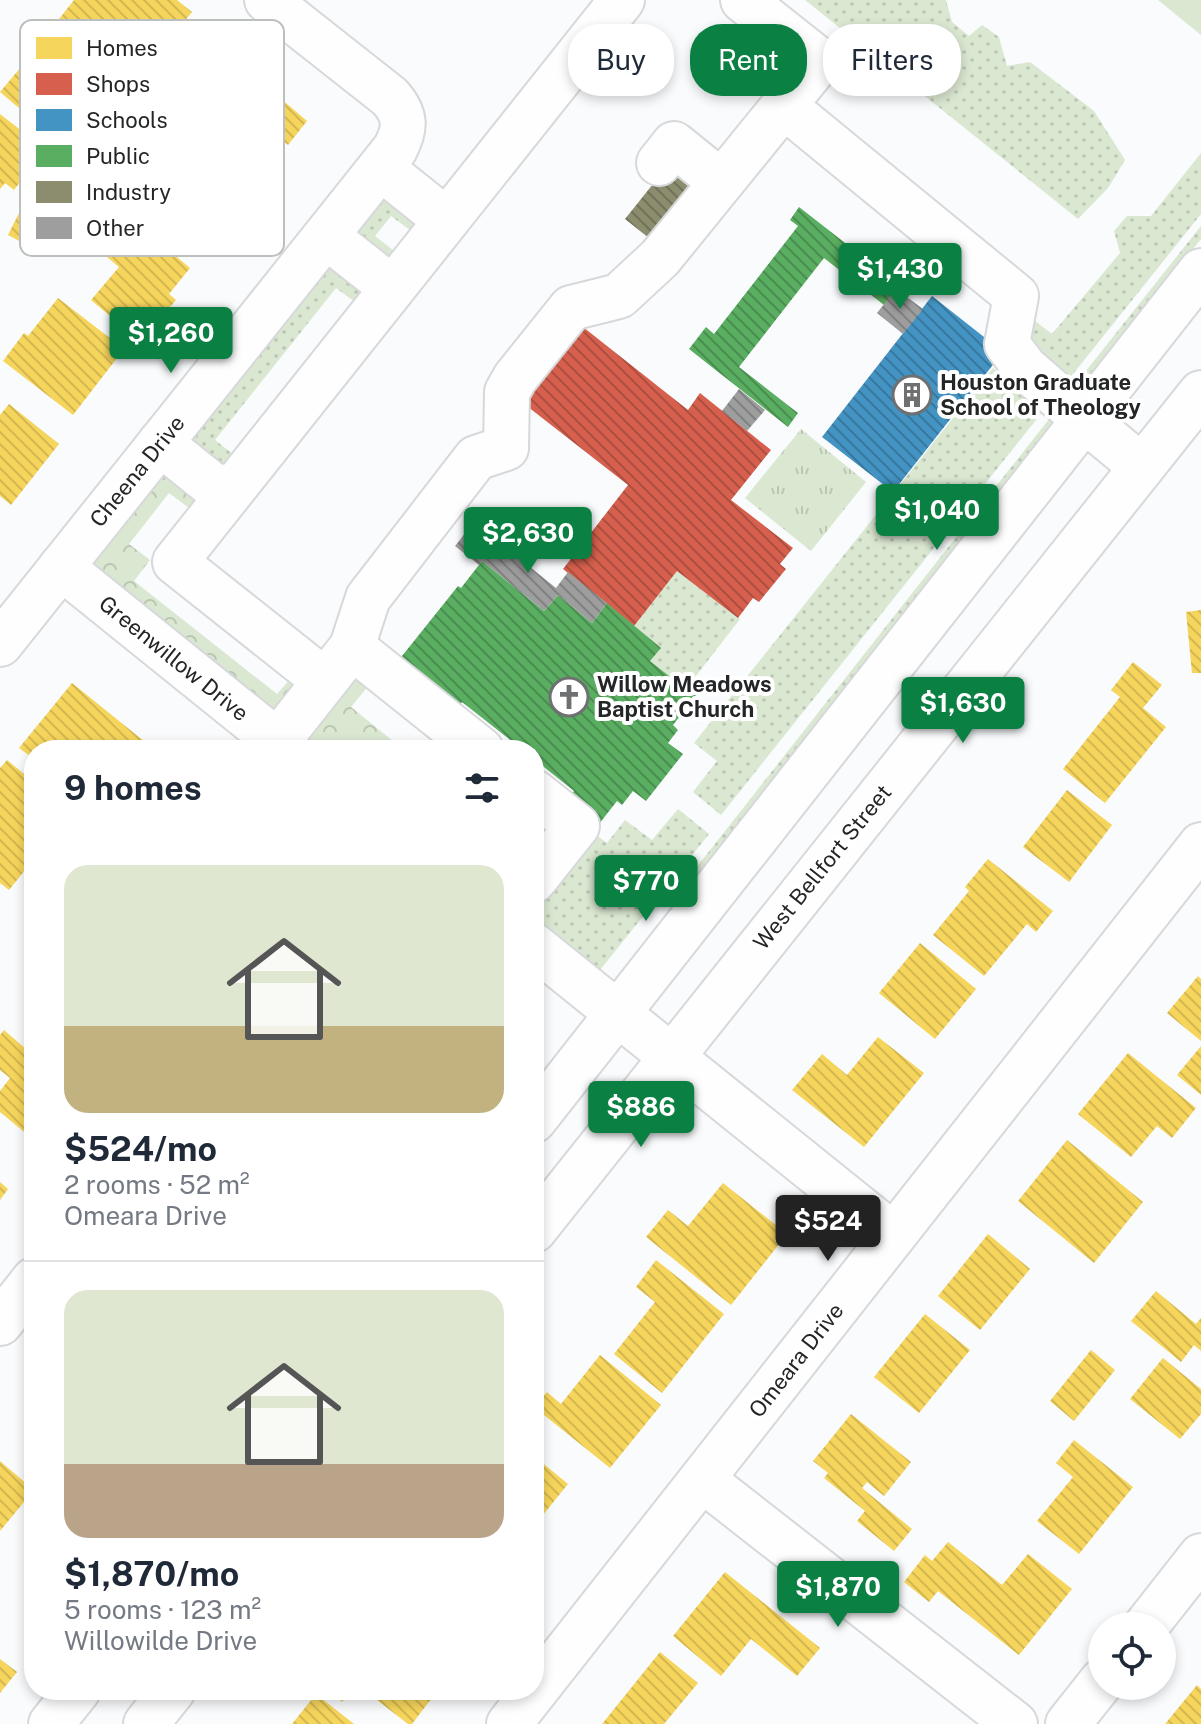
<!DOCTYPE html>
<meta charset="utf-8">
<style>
:root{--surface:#fff;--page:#f2f2f3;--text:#1f2937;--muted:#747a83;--line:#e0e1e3;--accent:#0b8043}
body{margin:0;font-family:"Public Sans",sans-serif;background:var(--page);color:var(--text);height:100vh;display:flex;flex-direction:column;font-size:30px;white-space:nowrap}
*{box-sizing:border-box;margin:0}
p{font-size:26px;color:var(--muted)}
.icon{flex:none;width:44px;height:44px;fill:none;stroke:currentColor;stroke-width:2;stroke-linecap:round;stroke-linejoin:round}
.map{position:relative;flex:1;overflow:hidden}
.drawer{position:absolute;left:24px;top:740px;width:520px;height:960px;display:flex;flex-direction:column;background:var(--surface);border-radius:32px;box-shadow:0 4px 12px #0003}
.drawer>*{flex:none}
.guide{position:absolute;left:568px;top:24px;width:512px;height:72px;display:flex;gap:16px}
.tools{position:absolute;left:1088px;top:1612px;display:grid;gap:16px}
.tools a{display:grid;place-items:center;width:88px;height:88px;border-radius:50%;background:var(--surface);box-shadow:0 4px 12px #0003;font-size:40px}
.price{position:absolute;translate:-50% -68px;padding:0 18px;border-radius:8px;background:var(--accent);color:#fff;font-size:26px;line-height:52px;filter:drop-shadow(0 2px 4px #0008)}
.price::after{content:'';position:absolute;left:50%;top:48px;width:24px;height:18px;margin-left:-12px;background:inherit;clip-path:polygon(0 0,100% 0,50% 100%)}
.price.on{background:#222;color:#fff}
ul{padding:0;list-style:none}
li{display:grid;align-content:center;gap:16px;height:424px;padding:0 40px}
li+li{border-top:2px solid var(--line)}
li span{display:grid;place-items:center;height:248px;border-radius:24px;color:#555}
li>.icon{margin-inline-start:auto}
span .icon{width:144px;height:144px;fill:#fffc;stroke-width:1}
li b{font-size:34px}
h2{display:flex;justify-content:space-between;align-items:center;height:96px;padding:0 40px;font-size:34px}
.chip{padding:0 28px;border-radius:32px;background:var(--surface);box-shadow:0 4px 12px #0003;font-size:28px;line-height:72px}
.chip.on{background:var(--accent);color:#fff}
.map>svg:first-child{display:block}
.grass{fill:url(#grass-dots)}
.forest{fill:url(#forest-crowns)}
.park{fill:url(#park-tufts)}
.garden{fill:#dae7d1}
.homes{fill:url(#homes-back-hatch)}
.shops{fill:url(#shops-back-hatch)}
.schools{fill:url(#schools-back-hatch)}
.public{fill:url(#public-back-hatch)}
.industry{fill:url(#industry-back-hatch)}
.building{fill:url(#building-back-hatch)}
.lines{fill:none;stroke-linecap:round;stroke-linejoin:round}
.minor-casing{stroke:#d7d8da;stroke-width:48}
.major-casing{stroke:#d7d8da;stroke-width:48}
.minor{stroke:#fefeff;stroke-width:44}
.major{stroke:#fefeff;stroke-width:44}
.labels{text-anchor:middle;stroke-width:8;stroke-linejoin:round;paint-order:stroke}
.poi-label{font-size:22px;font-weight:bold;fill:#232527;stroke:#fff;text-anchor:start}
.street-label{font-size:22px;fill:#232527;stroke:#fff}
.key{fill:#fff;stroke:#bdbebe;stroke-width:2}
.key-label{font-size:22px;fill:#232527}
</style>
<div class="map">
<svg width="1201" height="1724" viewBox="0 0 1201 1724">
<defs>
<pattern id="grass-dots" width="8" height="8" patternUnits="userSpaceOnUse" patternTransform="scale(2)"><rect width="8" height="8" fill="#dae7d1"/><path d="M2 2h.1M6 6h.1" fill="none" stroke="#bbc6b3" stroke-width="1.8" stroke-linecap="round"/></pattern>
<pattern id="forest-crowns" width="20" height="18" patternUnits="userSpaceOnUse" patternTransform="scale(2)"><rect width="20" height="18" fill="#dae7d1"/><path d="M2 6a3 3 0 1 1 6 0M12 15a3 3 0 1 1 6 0" fill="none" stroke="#bbc6b3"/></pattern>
<pattern id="park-tufts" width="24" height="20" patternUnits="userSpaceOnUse" patternTransform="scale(2)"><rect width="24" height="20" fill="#dae7d1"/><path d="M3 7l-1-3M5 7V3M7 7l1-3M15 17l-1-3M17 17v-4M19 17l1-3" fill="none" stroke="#bbc6b3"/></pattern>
<pattern id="homes-back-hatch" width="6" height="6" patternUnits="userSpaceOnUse" patternTransform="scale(2)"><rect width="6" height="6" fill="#f6d55c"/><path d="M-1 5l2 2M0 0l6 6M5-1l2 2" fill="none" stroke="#d3b750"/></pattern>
<pattern id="shops-back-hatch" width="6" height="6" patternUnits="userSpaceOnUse" patternTransform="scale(2)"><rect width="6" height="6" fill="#d6604d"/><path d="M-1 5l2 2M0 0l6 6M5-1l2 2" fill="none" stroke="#ad4f40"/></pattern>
<pattern id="schools-back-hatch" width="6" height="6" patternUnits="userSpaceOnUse" patternTransform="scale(2)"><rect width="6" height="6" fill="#4393c3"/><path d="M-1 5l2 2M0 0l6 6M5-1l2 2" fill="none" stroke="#38789e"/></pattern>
<pattern id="public-back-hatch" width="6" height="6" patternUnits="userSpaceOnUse" patternTransform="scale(2)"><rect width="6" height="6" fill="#5aae61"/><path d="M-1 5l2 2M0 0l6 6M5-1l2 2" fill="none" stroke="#4a8d50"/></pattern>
<pattern id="industry-back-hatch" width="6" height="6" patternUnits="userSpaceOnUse" patternTransform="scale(2)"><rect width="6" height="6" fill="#8c8c6e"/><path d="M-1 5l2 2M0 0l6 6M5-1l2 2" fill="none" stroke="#72725a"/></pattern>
<pattern id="building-back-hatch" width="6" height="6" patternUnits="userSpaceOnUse" patternTransform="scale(2)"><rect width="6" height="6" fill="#9e9e9e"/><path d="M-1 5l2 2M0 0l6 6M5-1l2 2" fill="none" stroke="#808181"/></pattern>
</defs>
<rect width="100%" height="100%" fill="#f9fbfd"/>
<!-- grass -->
<g class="grass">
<path d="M 805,0 L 946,0 L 952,22 L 969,36 L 982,25 L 999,37 L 1007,66 L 1030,62 L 1094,111 L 1125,160 L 1108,188 L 1078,219 Z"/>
<path d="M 1201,153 L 1201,214 L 1069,379 L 1037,355 L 1027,332 L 1031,318 L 1052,334 L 1120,253 L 1114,231 L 1127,216 L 1151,216 Z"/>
<path d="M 384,191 L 417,217 L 414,233 L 391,216 L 375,236 L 398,254 L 384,262 L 350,234 Z"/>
<path d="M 1201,226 L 1201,239 L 1082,389 L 1074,386 Z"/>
<path d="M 331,257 L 362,285 L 361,295 L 355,302 L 336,288 L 215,440 L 234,455 L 225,464 L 215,464 L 182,439 Z"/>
<path d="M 993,368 L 1044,410 L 721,815 L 693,792 L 717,761 L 694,743 Z"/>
<path d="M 1053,414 L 1056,423 L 687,888 L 685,882 Z"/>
<path d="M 677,571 L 740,619 L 689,685 L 686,683 L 683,687 L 650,661 L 634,626 Z"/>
<path d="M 678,809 L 709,834 L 600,970 L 587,973 L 534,930 L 534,903 L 591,831 L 607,843 L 625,820 L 652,840 Z"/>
</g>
<!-- forest -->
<g class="forest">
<path d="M 162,467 L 196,500 L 189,508 L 169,493 L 129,544 L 150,560 L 134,581 L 277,694 L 293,676 L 298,681 L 274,718 L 97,585 L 88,559 Z"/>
<path d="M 353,665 L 369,685 L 351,707 L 404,750 L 307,750 L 307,739 Z"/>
</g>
<!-- park -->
<path class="park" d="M 801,429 L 866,482 L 811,551 L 745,498 Z"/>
<!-- garden -->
<path class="garden" d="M 1158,0 L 1201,0 L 1201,35 Z"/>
<!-- homes -->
<g class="homes">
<path d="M 74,0 L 177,0 L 192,12 L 171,38 L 156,25 L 145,39 L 129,26 L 102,60 L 56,23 Z"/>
<path d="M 52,30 L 111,81 L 83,113 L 63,95 L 38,124 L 0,92 Z"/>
<path d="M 272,91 L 307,121 L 288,145 L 251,116 Z"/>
<path d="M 0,114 L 45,149 L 14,190 L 5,183 L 0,189 Z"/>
<path d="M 24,203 L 52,218 L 36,250 L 8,235 Z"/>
<path d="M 129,217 L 190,268 L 169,294 L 176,300 L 141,342 L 91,300 L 119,267 L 101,252 Z"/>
<path d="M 58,298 L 124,349 L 73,415 L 3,361 L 24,333 L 28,336 Z"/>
<path d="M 9,404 L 59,444 L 11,505 L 0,496 L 0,415 Z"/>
<path d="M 1201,610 L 1201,673 L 1192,673 L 1186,612 Z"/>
<path d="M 1133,662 L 1162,685 L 1143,708 L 1166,727 L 1105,803 L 1063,769 L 1120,697 L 1111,690 Z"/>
<path d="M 72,683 L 155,750 L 34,750 L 34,759 L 19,748 Z"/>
<path d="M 7,760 L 34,782 L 34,859 L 9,890 L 0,883 L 0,768 Z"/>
<path d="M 1067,790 L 1112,825 L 1069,882 L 1023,847 Z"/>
<path d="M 988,859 L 1053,911 L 1036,932 L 1027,924 L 984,976 L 933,935 L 969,891 L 965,887 Z"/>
<path d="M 920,943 L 976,989 L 935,1039 L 879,993 Z"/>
<path d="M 1198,976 L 1201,979 L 1201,1041 L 1167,1013 Z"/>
<path d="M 4,1030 L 34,1056 L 34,1130 L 29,1136 L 0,1112 L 0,1091 L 10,1078 L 0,1070 L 0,1035 Z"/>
<path d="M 878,1037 L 924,1073 L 864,1147 L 792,1090 L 822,1054 L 847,1075 Z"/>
<path d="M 1201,1046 L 1201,1095 L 1177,1075 Z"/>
<path d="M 1128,1053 L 1196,1108 L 1172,1138 L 1157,1126 L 1131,1157 L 1078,1114 Z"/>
<path d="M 1067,1140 L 1143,1202 L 1094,1263 L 1018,1201 Z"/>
<path d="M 0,1182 L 8,1189 L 0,1200 Z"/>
<path d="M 723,1183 L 787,1234 L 731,1305 L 646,1237 L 668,1210 L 688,1226 Z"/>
<path d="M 988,1234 L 1030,1269 L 980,1330 L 938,1296 Z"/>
<path d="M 656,1260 L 724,1314 L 662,1393 L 614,1354 L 655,1302 L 636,1287 Z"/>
<path d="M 1156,1291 L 1196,1324 L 1201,1318 L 1201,1351 L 1194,1345 L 1181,1362 L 1131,1321 Z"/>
<path d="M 925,1314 L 970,1350 L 919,1413 L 874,1377 Z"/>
<path d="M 1091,1350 L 1115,1370 L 1074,1421 L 1050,1401 Z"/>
<path d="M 600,1355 L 661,1405 L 610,1468 L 534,1407 L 547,1392 L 561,1404 Z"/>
<path d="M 1163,1358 L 1201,1389 L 1201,1414 L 1180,1439 L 1130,1399 Z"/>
<path d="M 534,1372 L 544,1380 L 534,1392 Z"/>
<path d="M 851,1414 L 911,1462 L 884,1496 L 867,1482 L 862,1488 L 912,1529 L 894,1551 L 857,1521 L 865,1511 L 824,1478 L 828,1473 L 813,1461 Z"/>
<path d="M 1074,1440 L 1133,1487 L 1079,1554 L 1037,1521 L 1073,1477 L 1056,1463 Z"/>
<path d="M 534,1456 L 568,1484 L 534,1526 Z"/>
<path d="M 0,1461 L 34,1490 L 0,1531 Z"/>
<path d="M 948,1542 L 1002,1585 L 1028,1554 L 1072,1589 L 1019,1655 L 938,1591 L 929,1602 L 904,1582 L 925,1555 L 932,1561 Z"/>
<path d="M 725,1572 L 820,1648 L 797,1676 L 751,1639 L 721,1676 L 673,1636 Z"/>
<path d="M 660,1652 L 698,1683 L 664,1724 L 602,1724 Z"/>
<path d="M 0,1659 L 17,1672 L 0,1693 Z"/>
<path d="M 1197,1685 L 1201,1689 L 1201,1724 L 1165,1724 Z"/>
<path d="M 327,1690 L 352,1690 L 342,1702 Z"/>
<path d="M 364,1690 L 438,1690 L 412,1724 L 408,1724 Z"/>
<path d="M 316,1694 L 354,1724 L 292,1724 Z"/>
</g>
<!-- shops -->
<path class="shops" d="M 583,327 L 688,410 L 700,393 L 771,450 L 731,500 L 793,548 L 780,564 L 786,569 L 759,602 L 753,598 L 738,618 L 677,571 L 634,626 L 563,569 L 628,485 L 523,403 Z"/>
<!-- schools -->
<path class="schools" d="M 932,296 L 1003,352 L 893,492 L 822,437 Z"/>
<!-- public -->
<g class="public">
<path d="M 799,207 L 899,285 L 884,305 L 824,258 L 739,367 L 798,413 L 788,427 L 689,349 L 706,327 L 714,334 L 798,226 L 790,220 Z"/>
<path d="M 482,561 L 544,611 L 558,595 L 592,623 L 607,603 L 661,648 L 650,661 L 683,687 L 686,683 L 699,692 L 673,725 L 678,730 L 668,743 L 683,754 L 646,801 L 633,791 L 622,805 L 617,801 L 599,824 L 568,799 L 574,791 L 534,759 L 534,750 L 523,750 L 462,702 L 457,709 L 398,661 L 458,586 L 461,588 Z"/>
</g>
<!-- industry -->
<path class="industry" d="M 669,164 L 697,188 L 654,242 L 625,219 Z"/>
<!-- building -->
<g class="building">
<path d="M 896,289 L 923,309 L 903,334 L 877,313 Z"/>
<path d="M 739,389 L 765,410 L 747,431 L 722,411 Z"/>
<path d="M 474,522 L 556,588 L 568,572 L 607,603 L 592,623 L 558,595 L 544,611 L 482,561 L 479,565 L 455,546 Z"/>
</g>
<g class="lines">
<defs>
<g id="minor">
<path d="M 784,106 L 1016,296 L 1007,344 L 1025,368 L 1085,420"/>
<path d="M 659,163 L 674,144 L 721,182"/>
<path d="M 381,168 L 446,220"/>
<path d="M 326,236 L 392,288"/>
<path d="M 160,443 L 211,484 L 231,490"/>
<path d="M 61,567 L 288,750"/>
<path d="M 0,644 L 395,149 C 406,128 406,115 390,97 L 267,0"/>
<path d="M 352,647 L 481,750"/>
<path d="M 325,681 L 175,562 L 622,0"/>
<path d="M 277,742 L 352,647 L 368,598 L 476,458 L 506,448 L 507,392 L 515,378 L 571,308 L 619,296 L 660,258 L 820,61 L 743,0"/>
<path d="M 534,792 L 577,826 L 534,880"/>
<path d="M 534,946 L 893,1235"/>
<path d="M 0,1323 L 34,1280"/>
<path d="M 703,1480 L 1015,1724"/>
<path d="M 1146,1626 L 1201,1556"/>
<path d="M 509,1724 L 1201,845"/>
<path d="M 1068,1724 L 1102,1681"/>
</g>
<g id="major">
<path d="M 1085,420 L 1142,467"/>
<path d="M 534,1120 L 1201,271"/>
<path d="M 534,1230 L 1201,393"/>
<path d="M 51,1724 L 78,1690"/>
<path d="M 146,1724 L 173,1690"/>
</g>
</defs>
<!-- minor casing -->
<use href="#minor" class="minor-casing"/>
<!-- major casing -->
<use href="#major" class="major-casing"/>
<!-- minor -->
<use href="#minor" class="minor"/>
<!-- major -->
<use href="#major" class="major"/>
</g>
<!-- icons -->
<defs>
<symbol id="building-ring" viewBox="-11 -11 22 22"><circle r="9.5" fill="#fff" stroke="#6e7072" stroke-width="1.5"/><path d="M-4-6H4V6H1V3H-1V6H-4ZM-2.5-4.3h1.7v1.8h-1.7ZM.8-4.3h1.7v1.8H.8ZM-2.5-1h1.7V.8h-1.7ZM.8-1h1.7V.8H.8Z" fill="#6e7072"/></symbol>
<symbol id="church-ring" viewBox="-11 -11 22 22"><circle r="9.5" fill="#fff" stroke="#6e7072" stroke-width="1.5"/><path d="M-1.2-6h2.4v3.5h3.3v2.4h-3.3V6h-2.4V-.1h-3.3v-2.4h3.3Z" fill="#6e7072"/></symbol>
</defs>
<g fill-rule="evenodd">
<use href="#building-ring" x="890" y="373" width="44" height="44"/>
<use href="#church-ring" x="547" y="675" width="44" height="44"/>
</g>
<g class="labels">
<!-- poi labels -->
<g class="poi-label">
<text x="940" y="390">Houston Graduate<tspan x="940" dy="25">School of Theology</tspan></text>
<text x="597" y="692">Willow Meadows<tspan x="597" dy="25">Baptist Church</tspan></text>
</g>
<!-- street labels -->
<g class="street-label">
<text transform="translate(137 471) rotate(-51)" y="8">Cheena Drive</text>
<text transform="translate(174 658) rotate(39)" y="8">Greenwillow Drive</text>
<text transform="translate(822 867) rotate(-51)" y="8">West Bellfort Street</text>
<text transform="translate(796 1360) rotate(-52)" y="8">Omeara Drive</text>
</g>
</g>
<!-- legend -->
<rect x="20" y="20" width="264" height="236" rx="12" class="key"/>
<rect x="36" y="37" width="36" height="22" fill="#f6d55c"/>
<rect x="36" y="73" width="36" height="22" fill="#d6604d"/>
<rect x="36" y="109" width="36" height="22" fill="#4393c3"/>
<rect x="36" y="145" width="36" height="22" fill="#5aae61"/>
<rect x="36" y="181" width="36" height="22" fill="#8c8c6e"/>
<rect x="36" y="217" width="36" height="22" fill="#9e9e9e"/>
<g class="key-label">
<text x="86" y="56">Homes</text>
<text x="86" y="92">Shops</text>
<text x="86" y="128">Schools</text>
<text x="86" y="164">Public</text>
<text x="86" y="200">Industry</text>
<text x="86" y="236">Other</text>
</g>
</svg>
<div class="tools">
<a><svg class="icon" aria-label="locate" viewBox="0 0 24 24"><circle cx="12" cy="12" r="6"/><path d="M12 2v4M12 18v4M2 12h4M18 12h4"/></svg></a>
</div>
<b class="price" style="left:900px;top:311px">$1,430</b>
<b class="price" style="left:171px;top:375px">$1,260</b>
<b class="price" style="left:937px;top:552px">$1,040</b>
<b class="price" style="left:528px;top:575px">$2,630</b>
<b class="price" style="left:963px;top:745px">$1,630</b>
<b class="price" style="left:646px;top:923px">$770</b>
<b class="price" style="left:641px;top:1149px">$886</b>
<b class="price on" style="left:828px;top:1263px">$524</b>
<b class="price" style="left:838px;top:1629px">$1,870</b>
<div class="guide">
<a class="chip">Buy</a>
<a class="chip on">Rent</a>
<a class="chip">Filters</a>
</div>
<section class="drawer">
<h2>9 homes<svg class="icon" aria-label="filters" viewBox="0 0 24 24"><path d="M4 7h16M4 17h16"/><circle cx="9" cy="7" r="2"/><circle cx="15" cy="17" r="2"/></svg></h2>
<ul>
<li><span style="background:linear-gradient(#dfe7d0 65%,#c2b280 0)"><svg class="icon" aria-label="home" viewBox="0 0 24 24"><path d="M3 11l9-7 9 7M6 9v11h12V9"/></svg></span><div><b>$524/mo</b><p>2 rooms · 52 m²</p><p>Omeara Drive</p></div></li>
<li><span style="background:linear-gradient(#dfe7d0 70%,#b9a48a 0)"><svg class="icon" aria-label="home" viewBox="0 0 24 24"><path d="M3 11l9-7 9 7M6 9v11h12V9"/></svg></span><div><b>$1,870/mo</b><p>5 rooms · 123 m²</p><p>Willowilde Drive</p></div></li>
</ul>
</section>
</div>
